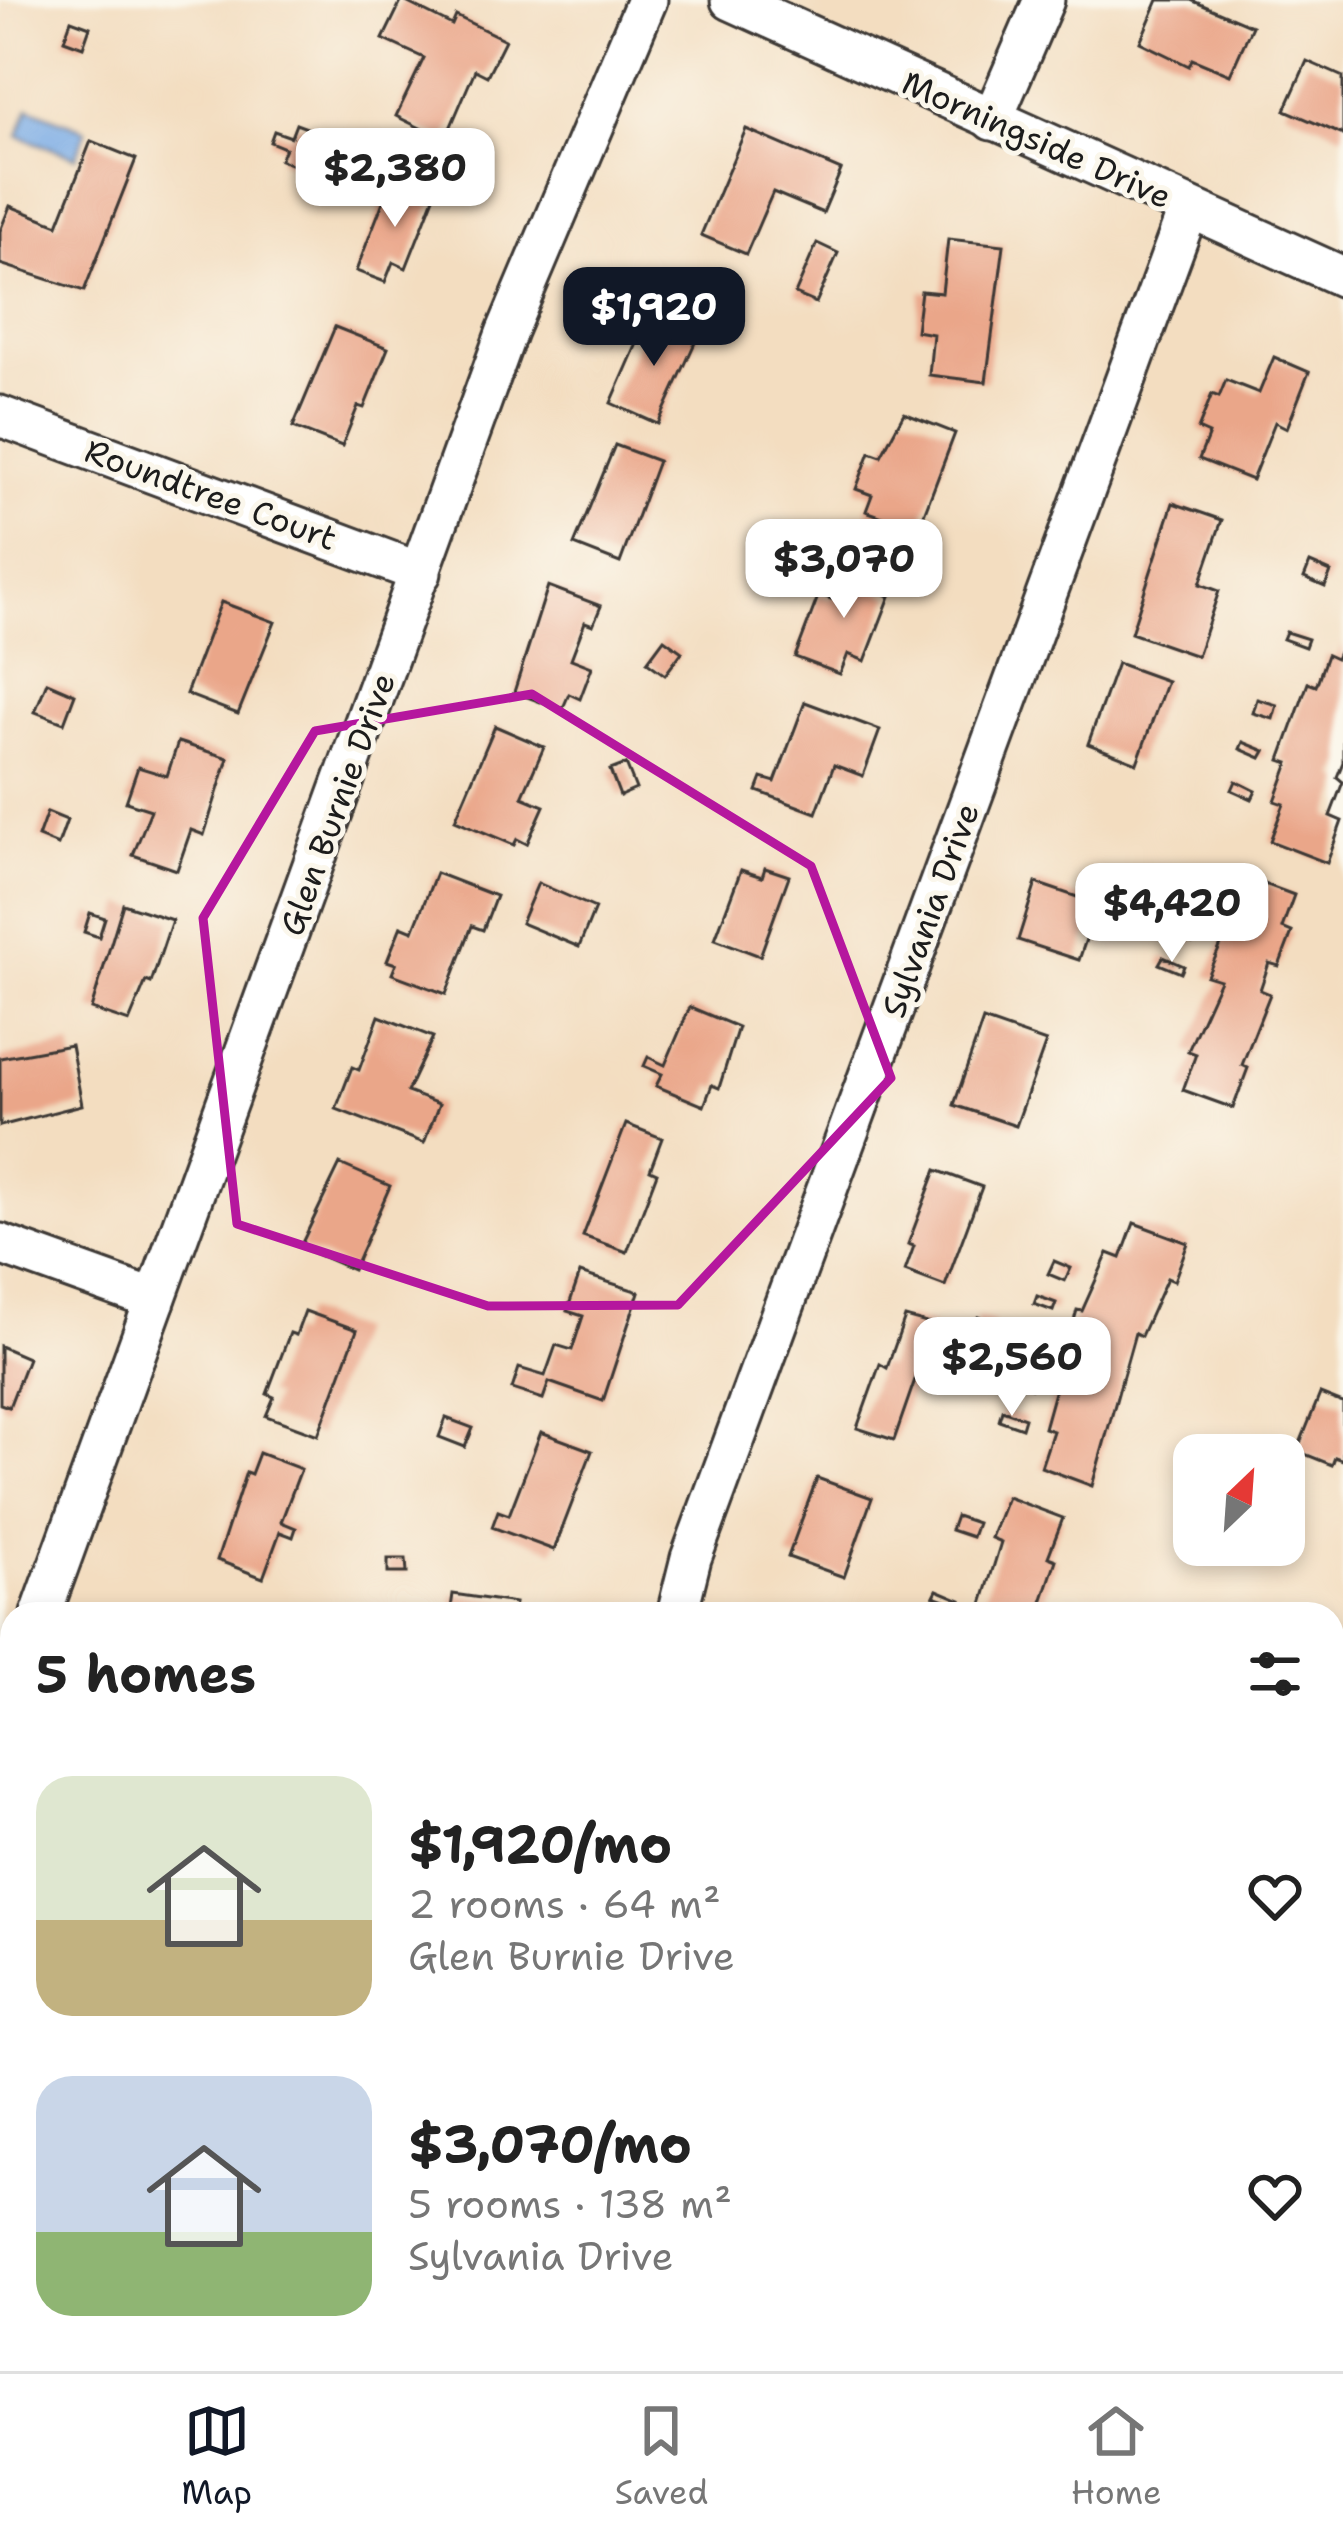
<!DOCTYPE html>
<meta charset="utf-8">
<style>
:root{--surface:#fff;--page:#f6f6f6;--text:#222;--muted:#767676;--line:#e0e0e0;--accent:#111827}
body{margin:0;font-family:"Shantell Sans",sans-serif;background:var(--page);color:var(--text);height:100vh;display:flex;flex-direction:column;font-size:45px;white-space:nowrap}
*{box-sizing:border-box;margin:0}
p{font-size:39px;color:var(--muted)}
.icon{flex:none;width:66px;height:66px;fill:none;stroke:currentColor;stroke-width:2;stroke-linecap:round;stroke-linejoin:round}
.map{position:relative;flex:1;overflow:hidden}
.details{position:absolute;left:0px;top:1602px;width:1344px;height:771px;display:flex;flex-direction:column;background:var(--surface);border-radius:36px 36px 0 0;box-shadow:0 6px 18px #0003}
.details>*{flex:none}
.needle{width:78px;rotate:25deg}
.controls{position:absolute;left:1173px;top:1434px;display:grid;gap:24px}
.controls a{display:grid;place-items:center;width:132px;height:132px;border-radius:24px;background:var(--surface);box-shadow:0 6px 18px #0003;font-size:60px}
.price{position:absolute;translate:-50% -102px;padding:0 27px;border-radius:24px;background:#fff;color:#222;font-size:39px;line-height:78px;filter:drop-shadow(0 3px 6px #0008)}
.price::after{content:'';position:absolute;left:50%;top:72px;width:36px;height:27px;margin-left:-18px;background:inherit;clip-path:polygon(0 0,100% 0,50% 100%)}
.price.selected{background:var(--accent);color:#fff}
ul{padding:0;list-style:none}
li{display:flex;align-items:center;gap:36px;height:300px;padding:0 36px}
li span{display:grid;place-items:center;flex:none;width:336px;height:240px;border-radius:36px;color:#555}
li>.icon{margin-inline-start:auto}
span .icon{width:144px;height:144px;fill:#fffc;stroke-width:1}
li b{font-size:51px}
h2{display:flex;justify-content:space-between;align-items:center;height:144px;padding:0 36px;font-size:51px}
.tab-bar{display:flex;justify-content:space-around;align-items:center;height:168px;border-top:3px solid var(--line);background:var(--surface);font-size:33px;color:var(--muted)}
.tab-bar a{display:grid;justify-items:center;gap:6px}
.tab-bar .selected{color:var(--accent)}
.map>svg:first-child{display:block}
.water{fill:#7aabe5;stroke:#4b6480;stroke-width:3}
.building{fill:#eaa689}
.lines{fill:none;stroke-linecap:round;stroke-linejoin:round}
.minor-casing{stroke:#3c3935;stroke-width:45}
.minor{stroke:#fff;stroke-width:39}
.marked{fill:none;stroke:#b5179e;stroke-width:9;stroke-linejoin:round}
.labels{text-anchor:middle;stroke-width:10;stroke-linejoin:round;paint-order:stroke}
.street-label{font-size:33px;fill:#1c1c1c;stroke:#fbf7ec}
</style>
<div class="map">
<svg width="1343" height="2371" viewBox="0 0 1343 2371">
<rect width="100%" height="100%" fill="#fbf7ec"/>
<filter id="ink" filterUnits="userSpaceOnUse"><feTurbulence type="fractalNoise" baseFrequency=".00833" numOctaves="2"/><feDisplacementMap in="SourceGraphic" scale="24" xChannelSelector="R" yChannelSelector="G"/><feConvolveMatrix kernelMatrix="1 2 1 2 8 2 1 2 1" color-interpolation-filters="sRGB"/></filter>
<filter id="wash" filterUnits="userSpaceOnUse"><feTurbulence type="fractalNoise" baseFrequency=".004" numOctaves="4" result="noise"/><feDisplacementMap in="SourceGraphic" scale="48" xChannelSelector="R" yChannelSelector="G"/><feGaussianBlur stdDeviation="2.7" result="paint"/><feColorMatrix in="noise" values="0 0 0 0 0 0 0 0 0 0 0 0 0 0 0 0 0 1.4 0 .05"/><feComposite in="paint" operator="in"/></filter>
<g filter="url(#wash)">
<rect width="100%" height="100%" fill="#f3ddc0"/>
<!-- water -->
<path class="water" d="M 29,108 L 86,130 L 76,157 L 18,136 Z"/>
<g id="blocks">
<!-- building -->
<g class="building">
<path d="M 402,0 L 452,25 L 456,16 L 505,40 L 487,76 L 475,70 L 445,140 L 396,116 L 424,58 L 383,39 Z"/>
<path d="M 1158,0 L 1191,0 L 1252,26 L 1230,75 L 1192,59 L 1189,66 L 1140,42 Z"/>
<path d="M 71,20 L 90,27 L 83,47 L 64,40 Z"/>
<path d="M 1307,61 L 1343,77 L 1343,135 L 1285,110 Z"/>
<path d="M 296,124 L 336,139 L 322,176 L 280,160 L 285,148 L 270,142 L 274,131 L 291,137 Z"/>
<path d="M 746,129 L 841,170 L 823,213 L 773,192 L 746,254 L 701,235 Z"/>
<path d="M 91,141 L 136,159 L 84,291 L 0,264 L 0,231 L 10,206 L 58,225 Z"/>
<path d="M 392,179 L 434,197 L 406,268 L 393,262 L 385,282 L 356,271 Z"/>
<path d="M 948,239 L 1004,245 L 986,382 L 929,375 L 933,334 L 916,331 L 921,291 L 942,293 Z"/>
<path d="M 817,243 L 838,253 L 816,303 L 795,294 Z"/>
<path d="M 650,314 L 698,336 L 658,424 L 611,403 Z"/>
<path d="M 335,327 L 388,348 L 364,408 L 358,406 L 342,446 L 293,427 Z"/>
<path d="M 1274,357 L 1309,372 L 1287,428 L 1275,422 L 1252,480 L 1199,459 L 1209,434 L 1198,429 L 1212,394 L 1219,397 L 1226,380 L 1259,393 Z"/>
<path d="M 904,413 L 955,433 L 918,530 L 866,511 L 872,495 L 856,489 L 870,452 L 881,456 Z"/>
<path d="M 615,445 L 658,461 L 620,563 L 574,545 Z"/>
<path d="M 1173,503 L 1222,520 L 1200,584 L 1219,591 L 1197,656 L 1131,633 Z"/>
<path d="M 846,561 L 878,574 L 873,589 L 890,596 L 865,661 L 848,654 L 840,674 L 795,657 L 819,594 L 831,599 Z"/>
<path d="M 1310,563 L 1331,572 L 1325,587 L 1304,578 Z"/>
<path d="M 548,586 L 601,606 L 593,625 L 585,622 L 571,659 L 592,667 L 580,699 L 569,694 L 562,710 L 514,692 Z"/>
<path d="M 221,602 L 275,622 L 238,714 L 186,694 Z"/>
<path d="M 1286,632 L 1308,639 L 1305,647 L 1283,639 Z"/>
<path d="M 664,639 L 682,652 L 665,675 L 647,662 Z"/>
<path d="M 1343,643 L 1343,762 L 1337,777 L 1343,782 L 1330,816 L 1342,821 L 1327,863 L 1270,841 L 1284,804 L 1275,801 L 1289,763 L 1280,760 L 1308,683 L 1316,686 L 1327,655 L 1336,659 Z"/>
<path d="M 1117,663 L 1167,681 L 1137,763 L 1088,744 Z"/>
<path d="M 47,682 L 75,694 L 64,723 L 35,712 Z"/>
<path d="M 1257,699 L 1277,705 L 1273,719 L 1253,713 Z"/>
<path d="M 805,702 L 880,730 L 863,776 L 834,765 L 816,813 L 757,791 L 762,778 L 775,782 Z"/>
<path d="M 495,726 L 544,747 L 522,797 L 544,806 L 527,844 L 517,839 L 514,845 L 455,820 Z"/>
<path d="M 178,742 L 228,758 L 204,835 L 191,830 L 177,870 L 133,855 L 151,810 L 126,802 L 138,767 L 167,776 Z"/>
<path d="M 1243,742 L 1265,751 L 1261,758 L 1240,749 Z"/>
<path d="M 626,764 L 636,789 L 620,796 L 610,770 Z"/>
<path d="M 1236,781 L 1256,791 L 1252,799 L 1232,790 Z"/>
<path d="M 47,812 L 67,820 L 58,845 L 38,837 Z"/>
<path d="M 765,868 L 789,876 L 760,956 L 715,939 L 741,870 L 762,877 Z"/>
<path d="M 436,873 L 496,896 L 483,930 L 472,926 L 446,994 L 392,974 L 396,964 L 387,961 L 401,926 L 413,931 Z"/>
<path d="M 1243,876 L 1294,895 L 1282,928 L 1292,932 L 1279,966 L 1269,963 L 1260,990 L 1270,994 L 1242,1065 L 1248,1068 L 1233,1108 L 1183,1090 L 1196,1054 L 1188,1051 L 1220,980 L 1207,976 L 1232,920 L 1227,918 Z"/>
<path d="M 538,883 L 595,908 L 579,947 L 521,923 Z"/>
<path d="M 1036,883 L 1098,904 L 1079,960 L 1018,940 Z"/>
<path d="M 123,904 L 172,920 L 151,983 L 146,981 L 129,1022 L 91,1009 Z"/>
<path d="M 90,913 L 105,918 L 99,937 L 84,932 Z"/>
<path d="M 1178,922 L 1197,930 L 1192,943 L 1173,935 Z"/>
<path d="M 1163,957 L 1184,966 L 1181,973 L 1159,964 Z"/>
<path d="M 690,1007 L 738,1027 L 719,1088 L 712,1085 L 704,1106 L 656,1086 L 662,1074 L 644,1066 L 648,1057 L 665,1065 Z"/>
<path d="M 379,1016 L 433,1037 L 407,1092 L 439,1104 L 424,1143 L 336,1109 L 352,1067 L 359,1070 Z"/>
<path d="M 983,1020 L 1046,1042 L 1016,1126 L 954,1105 Z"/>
<path d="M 71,1045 L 82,1105 L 0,1126 L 0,1058 Z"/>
<path d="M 626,1124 L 662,1138 L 650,1170 L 657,1173 L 627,1252 L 583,1236 Z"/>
<path d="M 340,1164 L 390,1186 L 353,1270 L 300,1247 Z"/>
<path d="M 936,1170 L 982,1187 L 945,1286 L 905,1271 L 914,1246 L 908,1244 Z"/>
<path d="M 1134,1223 L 1188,1243 L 1174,1281 L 1167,1278 L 1141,1336 L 1135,1333 L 1092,1486 L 1041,1467 L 1053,1431 L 1044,1428 L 1077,1310 L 1082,1311 L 1108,1253 L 1121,1258 Z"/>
<path d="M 1054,1261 L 1071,1268 L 1065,1281 L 1048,1274 Z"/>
<path d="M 580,1273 L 639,1292 L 603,1401 L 549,1382 L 543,1399 L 512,1389 L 519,1368 L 545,1376 L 556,1345 L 572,1350 L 583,1316 L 567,1311 Z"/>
<path d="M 1037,1296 L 1056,1303 L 1053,1311 L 1034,1304 Z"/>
<path d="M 305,1311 L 357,1330 L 318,1435 L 266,1416 L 274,1397 L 267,1394 L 290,1333 L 296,1335 Z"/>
<path d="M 905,1317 L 934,1325 L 894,1440 L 857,1428 L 880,1364 L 887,1368 Z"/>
<path d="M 978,1317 L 995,1323 L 987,1346 L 969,1340 Z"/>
<path d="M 0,1346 L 28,1358 L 9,1407 L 0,1404 Z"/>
<path d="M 1013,1363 L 1037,1372 L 1031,1388 L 1007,1379 Z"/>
<path d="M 1320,1394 L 1343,1403 L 1343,1460 L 1335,1457 L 1332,1465 L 1297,1451 Z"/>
<path d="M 1002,1410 L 1025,1418 L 1022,1428 L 999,1420 Z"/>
<path d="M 446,1418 L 473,1428 L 465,1447 L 439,1437 Z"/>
<path d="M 541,1432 L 592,1451 L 554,1550 L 492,1527 L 498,1511 L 509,1515 Z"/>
<path d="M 259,1453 L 301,1469 L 281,1522 L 296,1528 L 293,1537 L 280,1532 L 263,1578 L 217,1560 L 246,1472 L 251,1474 Z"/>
<path d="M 817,1478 L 872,1498 L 844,1577 L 788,1557 Z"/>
<path d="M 1007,1497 L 1063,1518 L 1048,1557 L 1056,1560 L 1038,1614 L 979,1614 L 1001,1542 L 991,1538 Z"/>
<path d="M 956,1516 L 977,1523 L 972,1537 L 951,1530 Z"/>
<path d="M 388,1559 L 406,1559 L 407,1573 L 388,1573 Z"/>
<path d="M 937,1590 L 961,1600 L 959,1605 L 934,1596 Z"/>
<path d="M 453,1594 L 515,1603 L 513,1614 L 464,1614 L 451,1608 Z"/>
<path d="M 1332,1887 L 1343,1891 L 1343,1970 L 1332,1966 Z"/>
<path d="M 0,2189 L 12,2193 L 12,2269 L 4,2293 Z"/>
<path d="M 142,2361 L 229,2361 L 216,2371 L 129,2371 Z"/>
<path d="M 563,2361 L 646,2361 L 651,2367 L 549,2371 Z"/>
<path d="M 729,2361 L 743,2366 L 717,2371 Z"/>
</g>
</g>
</g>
<g filter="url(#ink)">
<use href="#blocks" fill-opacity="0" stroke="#3c3935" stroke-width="3"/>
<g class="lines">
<defs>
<g id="minor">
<path d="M 731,0 L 1343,277"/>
<path d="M 992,120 L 1044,0"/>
<path d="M 0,416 L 421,573"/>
<path d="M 0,1244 L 155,1300"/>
<path d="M 41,1614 L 507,331 L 647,0"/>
<path d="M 677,1614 L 691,1558 L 1189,208"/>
<path d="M 0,1726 L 12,1693"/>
<path d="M 995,2361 L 1003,2371"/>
<path d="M 377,2371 L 391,2361"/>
</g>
</defs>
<!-- minor casing -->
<use href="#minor" class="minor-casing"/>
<!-- minor -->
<use href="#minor" class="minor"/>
</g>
</g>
<!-- marked area -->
<path class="marked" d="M 532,694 L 811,866 L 891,1078 L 678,1305 L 488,1306 L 237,1224 L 203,918 L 315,731 Z"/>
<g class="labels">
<!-- street labels -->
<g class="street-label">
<text transform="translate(1037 139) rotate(24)" y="12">Morningside Drive</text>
<text transform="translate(211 494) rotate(20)" y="12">Roundtree Court</text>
<text transform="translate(337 804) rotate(-70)" y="12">Glen Burnie Drive</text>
<text transform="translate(930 910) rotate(-70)" y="12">Sylvania Drive</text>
</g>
</g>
</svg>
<div class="controls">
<a><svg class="needle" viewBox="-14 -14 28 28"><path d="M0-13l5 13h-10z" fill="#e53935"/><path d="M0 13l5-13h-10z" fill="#767676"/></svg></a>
</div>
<b class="price" style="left:395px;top:230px">$2,380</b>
<b class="price selected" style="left:654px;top:369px">$1,920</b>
<b class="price" style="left:844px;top:621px">$3,070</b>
<b class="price" style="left:1172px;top:965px">$4,420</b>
<b class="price" style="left:1012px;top:1419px">$2,560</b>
<section class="details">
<h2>5 homes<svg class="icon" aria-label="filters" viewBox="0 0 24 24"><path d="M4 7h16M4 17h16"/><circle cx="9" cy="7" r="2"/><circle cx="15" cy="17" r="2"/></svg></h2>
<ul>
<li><span style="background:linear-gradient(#dfe7d0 60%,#c2b280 0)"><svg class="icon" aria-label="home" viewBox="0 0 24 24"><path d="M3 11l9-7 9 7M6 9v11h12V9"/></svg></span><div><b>$1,920/mo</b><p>2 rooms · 64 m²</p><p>Glen Burnie Drive</p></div><svg class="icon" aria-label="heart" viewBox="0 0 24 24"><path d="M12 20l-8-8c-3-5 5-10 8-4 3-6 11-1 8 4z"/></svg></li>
<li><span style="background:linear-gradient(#c9d6e8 65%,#8fb573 0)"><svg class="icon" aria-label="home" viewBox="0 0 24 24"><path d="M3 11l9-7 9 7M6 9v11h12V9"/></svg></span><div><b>$3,070/mo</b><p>5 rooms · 138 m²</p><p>Sylvania Drive</p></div><svg class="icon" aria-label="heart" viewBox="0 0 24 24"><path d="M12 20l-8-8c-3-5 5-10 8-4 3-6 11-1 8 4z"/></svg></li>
</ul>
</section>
</div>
<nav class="tab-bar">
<a class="selected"><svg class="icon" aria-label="map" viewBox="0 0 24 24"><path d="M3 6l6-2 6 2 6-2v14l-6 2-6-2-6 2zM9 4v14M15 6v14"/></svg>Map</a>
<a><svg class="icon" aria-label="saved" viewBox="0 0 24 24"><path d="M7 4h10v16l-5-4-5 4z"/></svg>Saved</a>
<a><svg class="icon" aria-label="home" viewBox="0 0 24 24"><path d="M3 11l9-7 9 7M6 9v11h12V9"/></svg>Home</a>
</nav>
